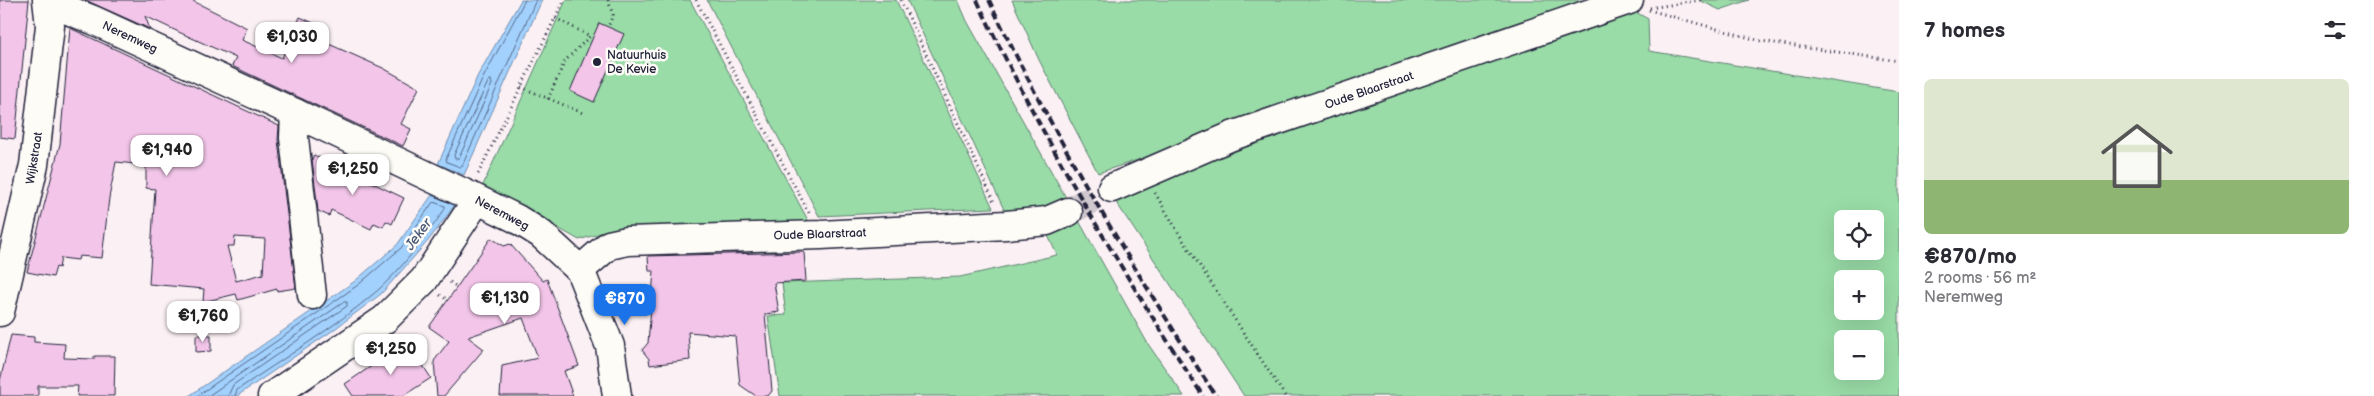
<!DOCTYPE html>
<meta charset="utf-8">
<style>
:root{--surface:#fff;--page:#f2f2f3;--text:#2b2b33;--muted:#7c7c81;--accent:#1a73e8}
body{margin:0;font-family:"Balsamiq Sans",sans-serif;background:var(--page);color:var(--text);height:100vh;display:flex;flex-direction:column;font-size:19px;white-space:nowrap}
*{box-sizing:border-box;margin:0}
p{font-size:16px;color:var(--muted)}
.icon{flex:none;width:28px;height:28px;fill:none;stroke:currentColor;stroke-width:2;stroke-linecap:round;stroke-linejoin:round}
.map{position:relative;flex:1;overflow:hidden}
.panel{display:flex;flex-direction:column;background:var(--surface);width:475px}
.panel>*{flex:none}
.controls{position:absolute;left:1834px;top:210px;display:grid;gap:10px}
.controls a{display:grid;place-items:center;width:50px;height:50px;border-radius:8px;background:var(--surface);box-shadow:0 5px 20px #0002;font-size:25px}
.price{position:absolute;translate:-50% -42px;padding:0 11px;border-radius:10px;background:#fff;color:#222;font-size:16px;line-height:32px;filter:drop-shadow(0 1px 2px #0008)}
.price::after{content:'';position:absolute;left:50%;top:30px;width:15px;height:11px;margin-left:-8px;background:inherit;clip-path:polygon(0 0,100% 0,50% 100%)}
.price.active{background:var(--accent);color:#fff}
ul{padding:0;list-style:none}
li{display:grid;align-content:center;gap:10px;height:265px;padding:0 25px}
li span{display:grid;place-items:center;height:155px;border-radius:8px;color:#555}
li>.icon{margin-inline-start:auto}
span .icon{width:90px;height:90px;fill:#fffc;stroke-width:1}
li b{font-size:21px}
h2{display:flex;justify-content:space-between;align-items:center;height:60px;padding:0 25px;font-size:21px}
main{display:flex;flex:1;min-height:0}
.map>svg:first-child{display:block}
.green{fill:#99dca7;stroke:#5e7f71;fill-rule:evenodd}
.water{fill:#a2d1fd;stroke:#6f8baf}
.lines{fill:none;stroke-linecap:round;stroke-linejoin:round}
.shore{stroke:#556889;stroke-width:1}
.building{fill:#f2c5e9;stroke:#22223b;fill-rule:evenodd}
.minor-tunnel{stroke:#d0c8cf;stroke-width:28;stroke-dasharray:28 14;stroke-linecap:butt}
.minor-casing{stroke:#22223b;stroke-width:31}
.path{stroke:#22223b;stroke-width:3;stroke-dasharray:1 4;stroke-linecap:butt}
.minor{stroke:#fdfcf7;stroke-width:28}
.rail{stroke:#22223b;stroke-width:4;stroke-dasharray:8 4;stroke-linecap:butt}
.poi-dot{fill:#22223b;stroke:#fdfcf7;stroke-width:2}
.labels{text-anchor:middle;stroke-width:5;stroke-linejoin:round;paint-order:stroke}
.street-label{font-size:12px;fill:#22223b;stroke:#fdfcf7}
.poi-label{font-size:12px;fill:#22223b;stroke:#fdfcf7;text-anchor:start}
.water-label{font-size:14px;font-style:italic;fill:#485775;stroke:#fdfcf7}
</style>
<main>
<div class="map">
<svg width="1899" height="396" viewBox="0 0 1899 396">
<rect width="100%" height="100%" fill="#fbf1f4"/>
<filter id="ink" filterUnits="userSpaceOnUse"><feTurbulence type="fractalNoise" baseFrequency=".02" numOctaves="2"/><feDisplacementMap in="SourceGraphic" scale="10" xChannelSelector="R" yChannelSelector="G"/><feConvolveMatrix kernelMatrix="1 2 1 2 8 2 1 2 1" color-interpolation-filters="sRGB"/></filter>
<g filter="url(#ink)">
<!-- green -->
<g class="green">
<path d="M 566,0 L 690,0 L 809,222 L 614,229 L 579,240 L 483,185 Z"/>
<path d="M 707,0 L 896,0 L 993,208 L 819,216 Z"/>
<path d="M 907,0 L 958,0 L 967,21 L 1148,344 L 1184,396 L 780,396 L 768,316 L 786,315 L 782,283 L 960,277 L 1057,255 L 1045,229 L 1006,214 Z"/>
<path d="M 1012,0 L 1591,0 L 1634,11 L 1648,19 L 1649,51 L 1899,92 L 1899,396 L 1244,396 L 1114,199 L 1320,118 L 1316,101 L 1098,173 L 1039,60 ZM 1842,219 L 1875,219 L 1875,251 L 1842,251 ZM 1842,279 L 1875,279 L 1875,311 L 1842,311 ZM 1842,339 L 1875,339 L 1875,371 L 1842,371 Z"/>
<path d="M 1699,0 L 1749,0 L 1720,10 Z"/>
</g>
<!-- water -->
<g class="water">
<path d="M 521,0 L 542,0 L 464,175 L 438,164 L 478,75 Z"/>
<path d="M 432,195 L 455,205 L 428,241 L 381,294 L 332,331 L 237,396 L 189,396 L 355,281 L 397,245 Z"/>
</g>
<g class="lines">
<!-- shore -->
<g class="shore">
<path d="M 525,0 L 483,78 L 446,159 L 447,162 L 460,167 L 462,166 L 536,0"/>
<path d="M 491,80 L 492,84 L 459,158 L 455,159 L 454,155 L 488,82 Z"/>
<path d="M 197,396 L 358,285 L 401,248 L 433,202 L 445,206 L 445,209 C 426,236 402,269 377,291 C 334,328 284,358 237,390 L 235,396"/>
<path d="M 208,396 L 344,302 L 347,302 L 347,306 L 233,385 L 228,396"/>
</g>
</g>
<!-- building -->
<g class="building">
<path d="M 0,0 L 29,0 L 15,139 L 0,137 Z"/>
<path d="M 85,0 L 191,0 L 247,28 L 242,40 L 282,58 L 300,17 L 327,29 L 322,41 L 383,68 L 419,88 L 401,124 L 411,129 L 403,146 L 232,66 L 236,58 L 183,34 L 145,16 L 150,29 Z"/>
<path d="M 599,23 L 624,34 L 594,102 L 570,91 Z"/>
<path d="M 70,28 L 279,126 L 278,140 L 296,288 L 277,291 L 277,289 L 238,300 L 236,294 L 203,302 L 204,289 L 149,284 L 155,189 L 146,188 L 146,165 L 116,162 L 109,198 L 102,258 L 79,256 L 78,260 L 61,258 L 59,268 L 56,267 L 53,277 L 27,272 L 60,144 ZM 235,237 L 265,239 L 263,274 L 236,281 L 227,246 L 234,246 Z"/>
<path d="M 314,155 L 404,198 L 392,224 L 386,221 L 383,227 L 374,223 L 371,229 L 331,210 L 329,216 L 318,211 L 312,159 Z"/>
<path d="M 491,238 L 504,246 L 510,244 L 543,281 L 547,279 L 579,366 L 564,371 L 573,396 L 500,396 L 502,366 L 538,358 L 523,318 L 468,337 L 484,349 L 444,396 L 437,396 L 434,361 L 449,341 L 429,327 Z"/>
<path d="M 804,252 L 806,281 L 774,283 L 779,312 L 765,314 L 772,391 L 768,396 L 756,396 L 740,385 L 735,336 L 688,332 L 690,360 L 650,365 L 649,359 L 642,350 L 648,343 L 654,271 L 649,271 L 648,256 Z"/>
<path d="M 11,335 L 34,337 L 34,342 L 65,344 L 64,358 L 94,359 L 94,356 L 115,356 L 114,396 L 77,396 L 78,386 L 38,386 L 38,396 L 0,396 L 0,381 Z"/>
<path d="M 196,335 L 211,335 L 211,351 L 196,352 Z"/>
<path d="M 404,344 L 410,353 L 413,350 L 431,378 L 403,396 L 353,396 L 345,384 Z"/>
</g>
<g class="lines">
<!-- minor-tunnel -->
<path class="minor-tunnel" d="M 1068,212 L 1112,188"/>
<defs>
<g id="minor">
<path d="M 48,2 L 93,20 L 295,113 L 468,195 L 517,219 L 541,234 L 580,270 L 610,346 L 617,396"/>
<path d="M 295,113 L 294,138 L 312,295"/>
<path d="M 1112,188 L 1232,136 L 1629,0"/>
<path d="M 580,270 L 609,245 L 627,241 L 821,235 L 1006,225 L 1047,221 L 1068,212"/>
<path d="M 0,312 L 34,165 L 50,26 L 47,0"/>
<path d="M 272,396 L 385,319 L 424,280 L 477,200"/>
</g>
</defs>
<!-- minor casing -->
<use href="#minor" class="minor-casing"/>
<!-- path -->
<g class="path">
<path d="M 608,0 L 613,15 L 608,27"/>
<path d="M 696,0 L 809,213"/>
<path d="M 901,0 L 995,204"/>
<path d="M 1650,8 L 1701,0"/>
<path d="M 1649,10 L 1761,41 L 1899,61"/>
<path d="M 521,87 L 583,113"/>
<path d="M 548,99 L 565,61 L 590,36 L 555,18"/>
<path d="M 478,174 L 564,0"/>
<path d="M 1155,193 L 1181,237 L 1285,396"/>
<path d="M 450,282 L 457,287"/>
<path d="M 440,295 L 448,300"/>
</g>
<!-- minor -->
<use href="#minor" class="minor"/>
<!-- rail -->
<g class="rail">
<path d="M 977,0 C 1042,138 1120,269 1203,396"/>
<path d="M 989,0 C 1054,138 1133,269 1216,396"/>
</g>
</g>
</g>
<!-- markers -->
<circle class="poi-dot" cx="597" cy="62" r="5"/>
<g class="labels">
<!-- street labels -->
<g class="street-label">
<text transform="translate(130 37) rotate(25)" y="4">Neremweg</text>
<text transform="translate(1369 90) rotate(-19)" y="4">Oude Blaarstraat</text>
<text transform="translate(34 158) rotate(-81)" y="4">Wijkstraat</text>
<text transform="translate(502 213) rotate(28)" y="4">Neremweg</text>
<text transform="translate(820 234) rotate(-2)" y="4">Oude Blaarstraat</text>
</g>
<!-- poi labels -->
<g class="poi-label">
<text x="607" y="59">Natuurhuis<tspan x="607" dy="14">De Kevie</tspan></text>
</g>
<!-- water labels -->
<g class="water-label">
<text transform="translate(418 234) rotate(-54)" y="5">Jeker</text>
</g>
</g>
</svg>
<div class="controls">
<a><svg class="icon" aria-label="locate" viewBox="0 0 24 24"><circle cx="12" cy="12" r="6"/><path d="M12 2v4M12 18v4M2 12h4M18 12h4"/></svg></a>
<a>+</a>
<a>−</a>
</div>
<b class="price" style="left:292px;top:64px">€1,030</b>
<b class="price" style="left:167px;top:177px">€1,940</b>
<b class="price" style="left:353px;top:196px">€1,250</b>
<b class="price" style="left:505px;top:325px">€1,130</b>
<b class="price active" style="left:625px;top:326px">€870</b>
<b class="price" style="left:203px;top:343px">€1,760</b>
<b class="price" style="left:391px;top:376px">€1,250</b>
</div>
<section class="panel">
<h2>7 homes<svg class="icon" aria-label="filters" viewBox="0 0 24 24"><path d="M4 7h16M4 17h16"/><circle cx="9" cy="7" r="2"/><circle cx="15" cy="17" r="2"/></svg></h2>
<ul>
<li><span style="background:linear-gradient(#dfe7d0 65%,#8fb573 0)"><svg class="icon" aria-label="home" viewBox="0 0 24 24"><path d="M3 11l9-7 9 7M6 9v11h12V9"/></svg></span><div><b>€870/mo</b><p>2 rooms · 56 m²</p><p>Neremweg</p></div></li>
</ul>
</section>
</main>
